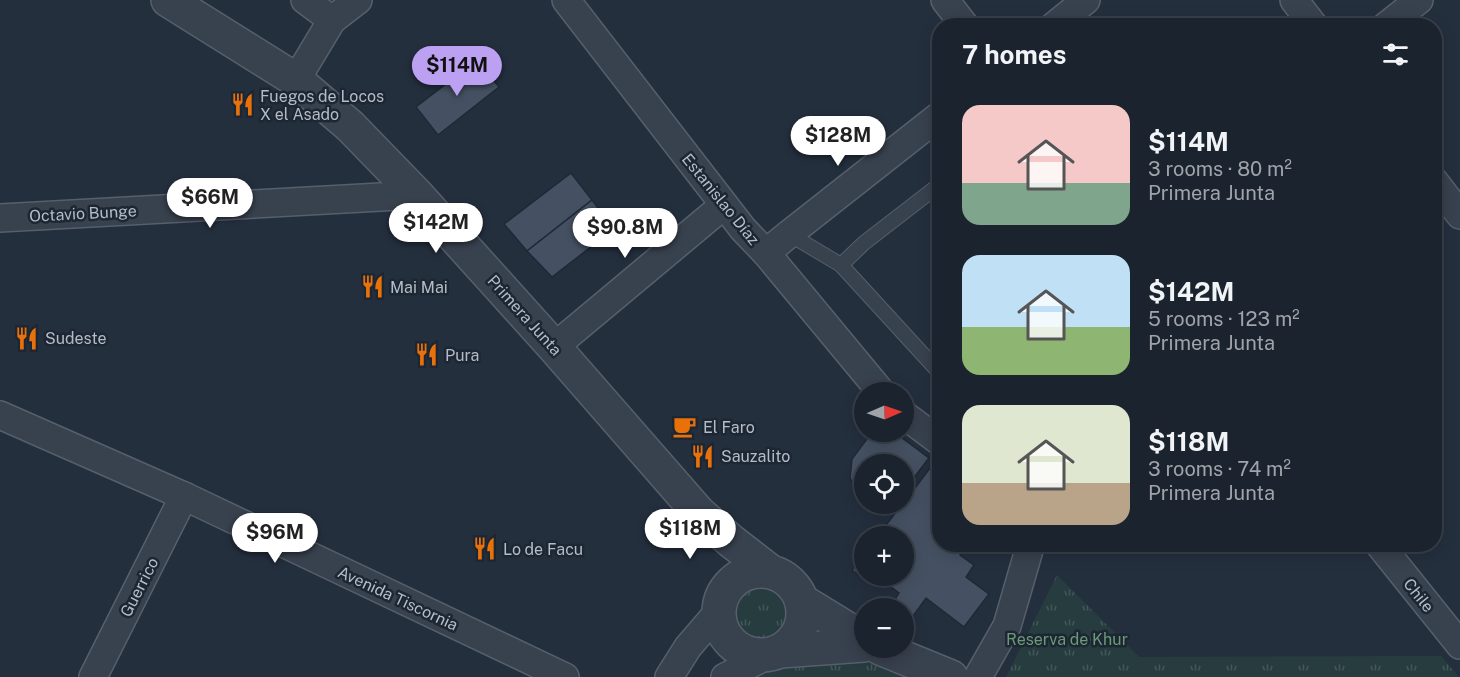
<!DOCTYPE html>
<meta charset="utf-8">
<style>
:root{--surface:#1b232e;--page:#242b36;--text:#f1f3f6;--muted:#a0a4aa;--line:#39404a;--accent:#bca0f2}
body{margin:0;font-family:"Public Sans",sans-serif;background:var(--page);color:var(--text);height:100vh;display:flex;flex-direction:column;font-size:22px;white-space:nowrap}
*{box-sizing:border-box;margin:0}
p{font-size:20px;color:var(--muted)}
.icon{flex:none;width:33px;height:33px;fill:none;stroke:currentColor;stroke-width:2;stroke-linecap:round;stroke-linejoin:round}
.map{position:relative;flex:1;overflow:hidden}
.panel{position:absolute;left:932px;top:18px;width:510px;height:534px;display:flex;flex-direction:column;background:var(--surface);border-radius:24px;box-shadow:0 3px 15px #0003,0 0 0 2px var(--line)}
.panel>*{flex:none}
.needle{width:39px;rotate:88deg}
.buttons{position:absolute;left:854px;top:382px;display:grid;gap:12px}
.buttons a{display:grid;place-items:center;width:60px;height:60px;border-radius:50%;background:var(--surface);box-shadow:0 3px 15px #0003,0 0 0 2px var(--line);font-size:30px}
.price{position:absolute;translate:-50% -51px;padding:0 14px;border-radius:21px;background:#fff;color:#222;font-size:20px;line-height:39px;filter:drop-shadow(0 2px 3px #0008)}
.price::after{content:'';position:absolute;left:50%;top:36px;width:18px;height:14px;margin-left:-9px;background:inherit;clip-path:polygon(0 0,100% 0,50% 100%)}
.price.on{background:var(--accent);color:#111}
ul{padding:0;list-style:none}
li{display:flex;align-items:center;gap:18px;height:150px;padding:0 30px}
li span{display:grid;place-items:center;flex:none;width:168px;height:120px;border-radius:18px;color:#555}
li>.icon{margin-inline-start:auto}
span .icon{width:72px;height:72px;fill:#fffc;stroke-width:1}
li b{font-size:26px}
h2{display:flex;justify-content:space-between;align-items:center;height:72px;padding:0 30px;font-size:26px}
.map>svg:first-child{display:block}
.grass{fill:url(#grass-tufts)}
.building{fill:#455162;stroke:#1f2835;stroke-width:1.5}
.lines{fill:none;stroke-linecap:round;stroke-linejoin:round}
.service-casing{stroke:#565f6c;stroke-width:16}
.minor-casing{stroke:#565f6c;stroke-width:30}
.tertiary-casing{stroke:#565f6c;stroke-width:36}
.service{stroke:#38414e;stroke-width:14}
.minor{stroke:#38414e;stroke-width:27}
.tertiary{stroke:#38414e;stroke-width:33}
.labels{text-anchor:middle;stroke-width:5;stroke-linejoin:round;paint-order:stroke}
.poi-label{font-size:16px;fill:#b4bcc9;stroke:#1d2633;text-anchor:start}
.street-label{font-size:16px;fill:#b4bcc9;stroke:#1d2633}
.park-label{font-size:16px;fill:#6b9a76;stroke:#1d2633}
</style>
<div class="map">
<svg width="1460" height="677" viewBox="0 0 1460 677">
<defs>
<pattern id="grass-tufts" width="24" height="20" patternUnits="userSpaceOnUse" patternTransform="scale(1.5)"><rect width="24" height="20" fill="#263c3f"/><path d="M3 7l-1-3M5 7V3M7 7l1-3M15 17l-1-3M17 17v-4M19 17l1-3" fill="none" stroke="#435659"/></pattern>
</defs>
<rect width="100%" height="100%" fill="#242f3e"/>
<!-- grass -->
<g class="grass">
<path d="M 1057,575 L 1139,657 L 1441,656 L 1459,677 L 1006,677 Z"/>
<circle cx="761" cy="614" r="30"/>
<path d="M 869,660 L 900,669 L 917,677 L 753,677 L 786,666 Z"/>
</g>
<!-- building -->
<g class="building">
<path d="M 477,60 L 499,87 L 438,135 L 416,107 Z"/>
<path d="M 571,173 L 592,200 L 527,251 L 504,224 Z"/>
<path d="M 592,200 L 614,229 L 552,277 L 527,251 Z"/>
<path d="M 872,432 L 894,432 L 929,458 L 903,492 L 903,465 L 864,465 L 864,498 L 860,497 L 850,478 L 852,459 Z"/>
<path d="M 933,464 L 939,468 L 939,544 L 968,544 L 960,555 L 974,565 L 966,577 L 989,594 L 964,627 L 926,598 L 911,619 L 903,612 L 903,609 L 898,609 L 892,604 L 899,593 L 876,576 L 903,576 L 903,537 L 877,537 L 899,508 L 893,504 L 903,504 L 903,492 L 909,496 Z"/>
<path d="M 864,555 L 864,576 L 874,576 L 869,583 L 852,570 Z"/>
</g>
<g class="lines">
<defs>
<g id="service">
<path d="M 789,234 L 841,265 L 864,243 L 939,185"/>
<path d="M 841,265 L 939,372"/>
</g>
<g id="minor">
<path d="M 305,0 L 332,20"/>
<path d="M 566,0 L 743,229 L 766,253 L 882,393"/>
<path d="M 945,0 L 965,26"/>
<path d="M 1294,0 L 1314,26"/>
<path d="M 1054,26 L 1086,0"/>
<path d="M 1386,26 L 1419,0"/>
<path d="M 296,80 L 332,20 L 358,0"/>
<path d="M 1434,181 L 1460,215"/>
<path d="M 0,218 L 417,195"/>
<path d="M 766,253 L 789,234 L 939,116"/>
<path d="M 554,347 L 724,205"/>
<path d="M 903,414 L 939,441"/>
<path d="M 0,415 L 184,496 L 565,677"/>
<path d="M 1379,544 L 1460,645"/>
<path d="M 93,677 L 184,496"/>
<path d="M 669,677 L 688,647 L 719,611"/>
<path d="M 725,677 L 766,656"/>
<path d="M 978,677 L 1007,626 L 1029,550 L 1029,544"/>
</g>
<g id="tertiary">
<path d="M 168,0 L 296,80 L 350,126 L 417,195 L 554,347 L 699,513 L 731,541 L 771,572"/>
<circle cx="761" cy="613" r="42"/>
<path d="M 802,601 L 864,639"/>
<path d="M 880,648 L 951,677"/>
<path d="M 780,651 L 864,645"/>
</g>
</defs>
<!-- service casing -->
<use href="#service" class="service-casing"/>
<!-- minor casing -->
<use href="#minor" class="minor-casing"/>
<!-- tertiary casing -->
<use href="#tertiary" class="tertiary-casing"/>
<!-- service -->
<use href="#service" class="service"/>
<!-- minor -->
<use href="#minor" class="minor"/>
<!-- tertiary -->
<use href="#tertiary" class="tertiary"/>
</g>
<!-- icons -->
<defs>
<symbol id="restaurant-bare" viewBox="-9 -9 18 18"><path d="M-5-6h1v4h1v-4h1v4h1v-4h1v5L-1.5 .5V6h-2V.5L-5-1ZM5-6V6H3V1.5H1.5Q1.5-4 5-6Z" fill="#e8710a" stroke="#1d2633" stroke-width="2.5" paint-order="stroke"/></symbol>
<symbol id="cafe-bare" viewBox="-9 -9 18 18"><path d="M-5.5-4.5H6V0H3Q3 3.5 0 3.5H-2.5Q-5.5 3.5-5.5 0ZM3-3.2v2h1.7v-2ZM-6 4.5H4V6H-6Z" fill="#e8710a" stroke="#1d2633" stroke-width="2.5" paint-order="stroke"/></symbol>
</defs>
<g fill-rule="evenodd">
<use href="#restaurant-bare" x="226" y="88" width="33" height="33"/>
<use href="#restaurant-bare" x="356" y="270" width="33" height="33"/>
<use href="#restaurant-bare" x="10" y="322" width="33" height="33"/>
<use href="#restaurant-bare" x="410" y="338" width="33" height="33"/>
<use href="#cafe-bare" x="668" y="410" width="33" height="33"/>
<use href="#restaurant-bare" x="686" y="440" width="33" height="33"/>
<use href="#restaurant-bare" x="468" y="532" width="33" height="33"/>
</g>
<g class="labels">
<!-- poi labels -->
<g class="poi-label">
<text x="260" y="102">Fuegos de Locos<tspan x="260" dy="18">X el Asado</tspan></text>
<text x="390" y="293">Mai Mai</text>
<text x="45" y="344">Sudeste</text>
<text x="445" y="361">Pura</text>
<text x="703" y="433">El Faro</text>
<text x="721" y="462">Sauzalito</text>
<text x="503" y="555">Lo de Facu</text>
</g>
<!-- street labels -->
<g class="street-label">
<text transform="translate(721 199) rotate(51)" y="6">Estanislao Díaz</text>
<text transform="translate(83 213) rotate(-3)" y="6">Octavio Bunge</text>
<text transform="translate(525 315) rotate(48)" y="6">Primera Junta</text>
<text transform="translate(139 587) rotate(-63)" y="6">Guerrico</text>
<text transform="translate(1419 595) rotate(51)" y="6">Chile</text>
<text transform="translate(398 598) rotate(25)" y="6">Avenida Tiscornia</text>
</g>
<!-- park labels -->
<g class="park-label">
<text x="1067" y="645">Reserva de Khur</text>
</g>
</g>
</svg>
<div class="buttons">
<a><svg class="needle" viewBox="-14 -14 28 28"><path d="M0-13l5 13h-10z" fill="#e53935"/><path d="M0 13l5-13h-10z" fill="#a0a4aa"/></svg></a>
<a><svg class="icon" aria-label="locate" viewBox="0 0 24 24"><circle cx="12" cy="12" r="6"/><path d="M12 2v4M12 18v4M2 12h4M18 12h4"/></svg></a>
<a>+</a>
<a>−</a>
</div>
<b class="price on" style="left:457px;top:97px">$114M</b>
<b class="price" style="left:838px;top:167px">$128M</b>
<b class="price" style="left:210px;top:229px">$66M</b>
<b class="price" style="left:436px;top:254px">$142M</b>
<b class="price" style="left:625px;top:259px">$90.8M</b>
<b class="price" style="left:690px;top:560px">$118M</b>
<b class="price" style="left:275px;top:564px">$96M</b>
<section class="panel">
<h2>7 homes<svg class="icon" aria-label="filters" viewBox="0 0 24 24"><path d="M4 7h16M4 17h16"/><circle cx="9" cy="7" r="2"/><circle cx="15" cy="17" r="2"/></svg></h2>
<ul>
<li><span style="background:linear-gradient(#f6c9c9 65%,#7fa58c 0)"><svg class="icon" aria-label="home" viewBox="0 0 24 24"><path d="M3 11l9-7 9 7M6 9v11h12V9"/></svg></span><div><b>$114M</b><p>3 rooms · 80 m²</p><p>Primera Junta</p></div></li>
<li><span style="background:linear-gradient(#bfe0f5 60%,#8fb573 0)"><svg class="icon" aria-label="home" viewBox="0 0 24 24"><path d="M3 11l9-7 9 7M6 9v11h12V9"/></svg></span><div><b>$142M</b><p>5 rooms · 123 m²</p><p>Primera Junta</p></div></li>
<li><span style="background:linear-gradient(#dfe7d0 65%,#b9a48a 0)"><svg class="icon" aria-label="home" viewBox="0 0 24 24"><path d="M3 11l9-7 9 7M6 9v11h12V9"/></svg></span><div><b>$118M</b><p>3 rooms · 74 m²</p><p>Primera Junta</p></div></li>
</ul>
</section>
</div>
